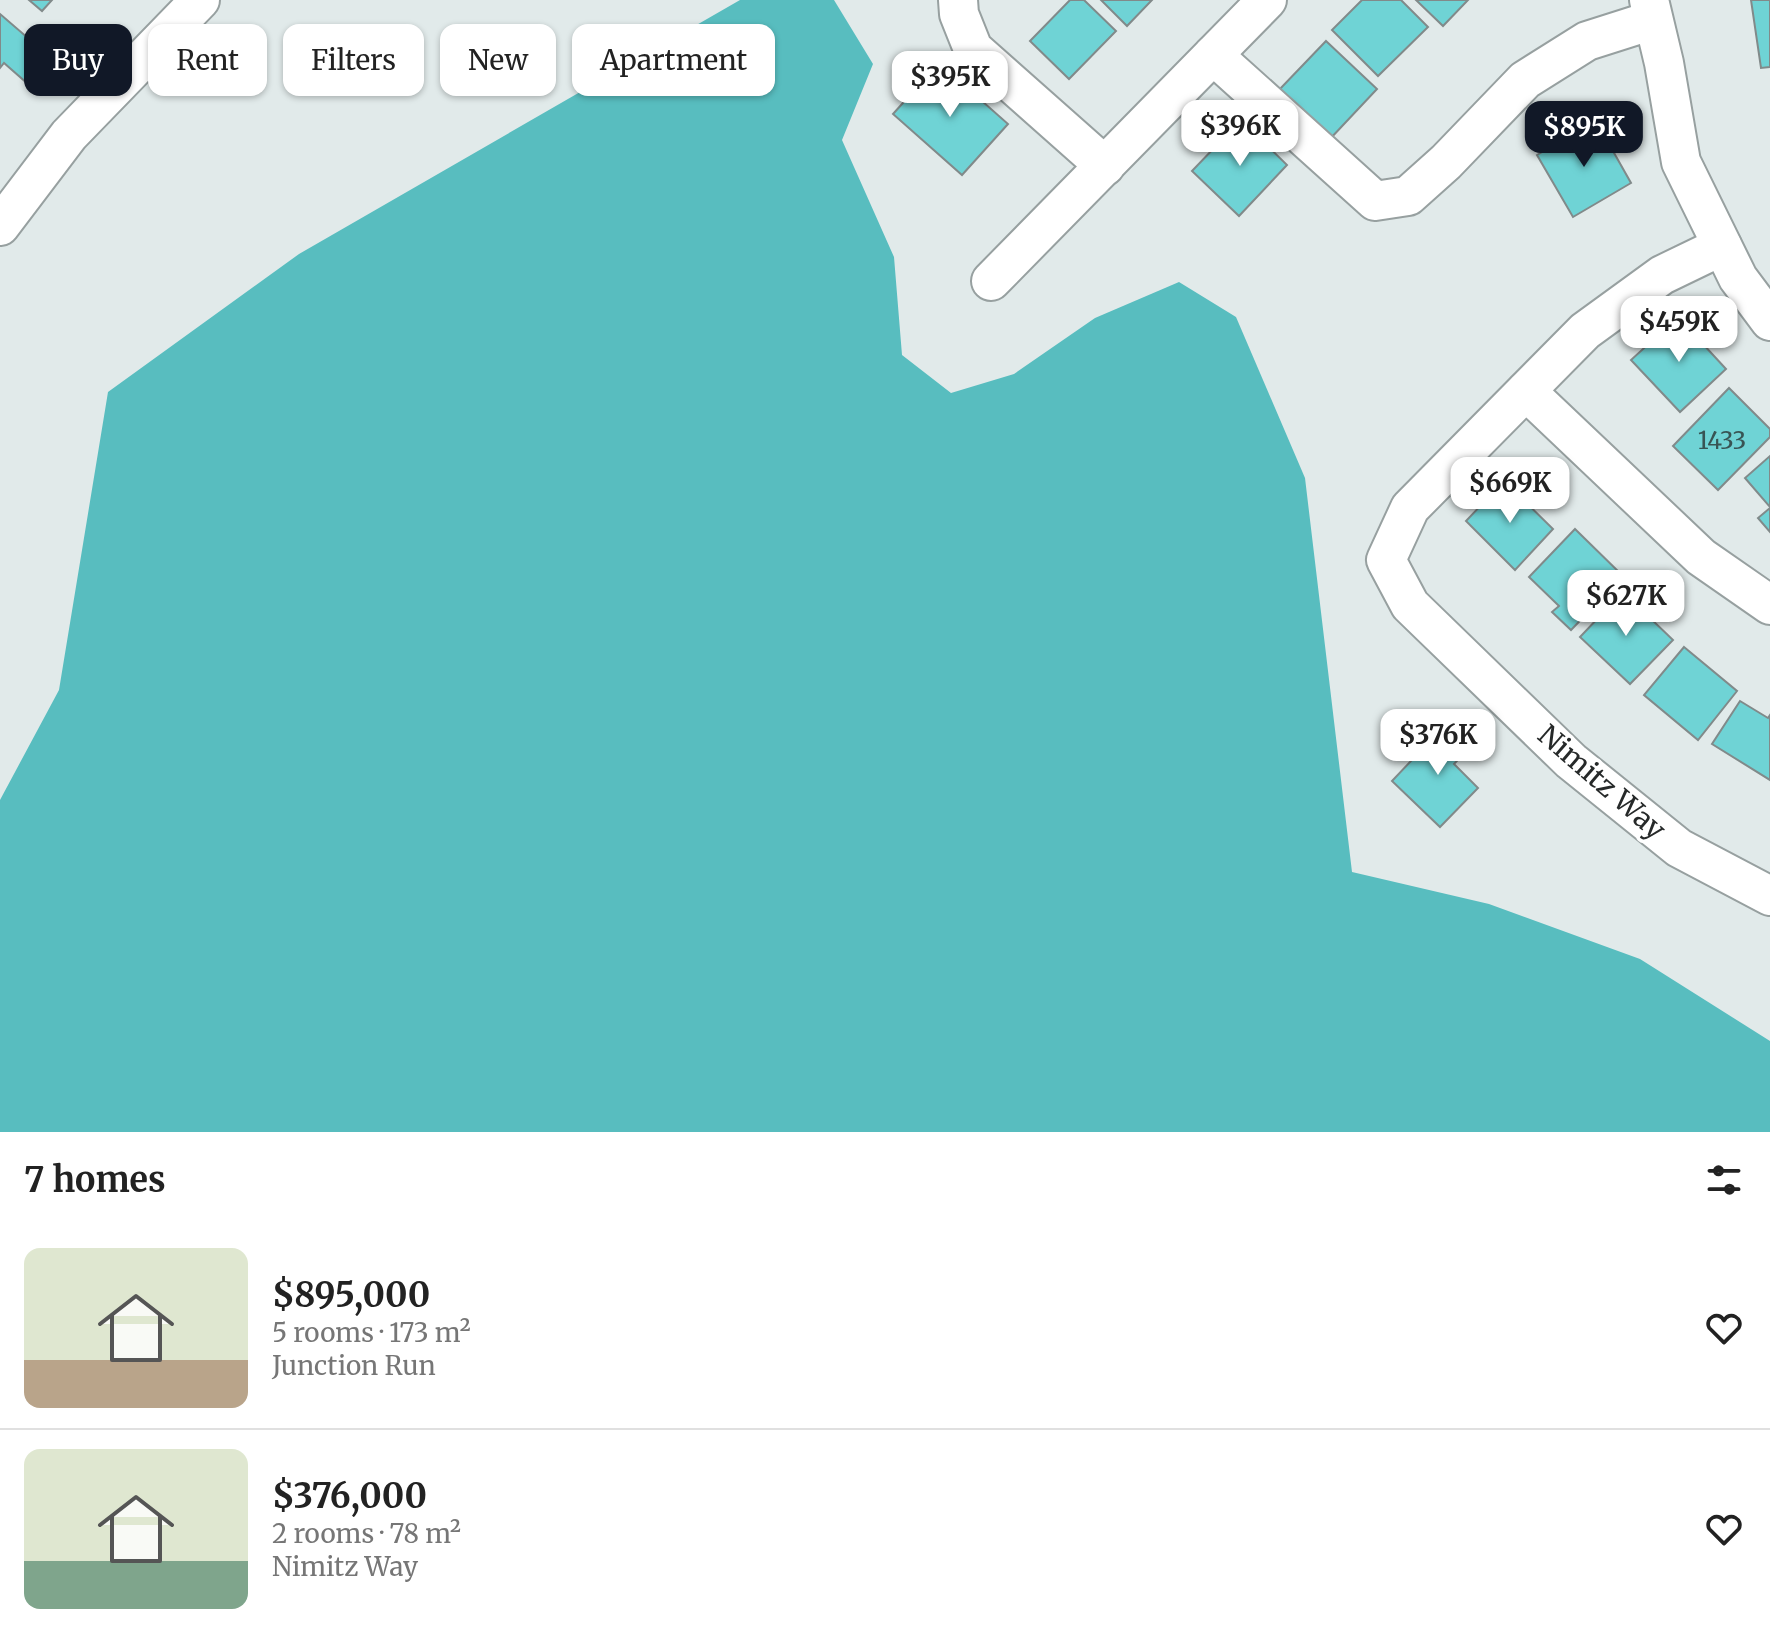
<!DOCTYPE html>
<meta charset="utf-8">
<style>
:root{--surface:#fff;--page:#f6f6f6;--text:#222;--muted:#767676;--line:#e0e0e0;--accent:#111827}
body{margin:0;font-family:Merriweather,serif;background:var(--page);color:var(--text);height:100vh;display:flex;flex-direction:column;font-size:30px;white-space:nowrap}
*{box-sizing:border-box;margin:0}
p{font-size:26px;color:var(--muted)}
.icon{flex:none;width:44px;height:44px;fill:none;stroke:currentColor;stroke-width:2;stroke-linecap:round;stroke-linejoin:round}
.map{position:relative;height:1132px;overflow:hidden}
.sheet{display:flex;flex-direction:column;background:var(--surface);flex:1}
.sheet>*{flex:none}
.hud{position:absolute;left:24px;top:24px;width:800px;height:72px;display:flex;gap:16px}
.price{position:absolute;translate:-50% -68px;padding:0 18px;border-radius:16px;background:#fff;color:#222;font-size:26px;line-height:52px;filter:drop-shadow(0 2px 4px #0008)}
.price::after{content:'';position:absolute;left:50%;top:48px;width:24px;height:18px;margin-left:-12px;background:inherit;clip-path:polygon(0 0,100% 0,50% 100%)}
.price.selected{background:var(--accent);color:#fff}
ul{padding:0;list-style:none}
li{display:flex;align-items:center;gap:24px;height:200px;padding:0 24px}
li+li{border-top:2px solid var(--line)}
li span{display:grid;place-items:center;flex:none;width:224px;height:160px;border-radius:16px;color:#555}
li>.icon{margin-inline-start:auto}
span .icon{width:96px;height:96px;fill:#fffc;stroke-width:1}
li b{font-size:34px}
h2{display:flex;justify-content:space-between;align-items:center;height:96px;padding:0 24px;font-size:34px}
.tag{padding:0 28px;border-radius:16px;background:var(--surface);box-shadow:0 2px 6px #0004;font-size:28px;line-height:72px}
.tag.selected{background:var(--accent);color:#fff}
.map>svg:first-child{display:block}
.forest{fill:#58bdbf}
.building{fill:#6fd3d5;stroke:#818a8a;stroke-width:2}
.lines{fill:none;stroke-linecap:round;stroke-linejoin:round}
.minor-casing{stroke:#97a0a0;stroke-width:42}
.minor{stroke:#fff;stroke-width:38}
.labels{text-anchor:middle;stroke-width:7;stroke-linejoin:round;paint-order:stroke}
.number-label{font-size:24px;fill:#385454}
.street-label{font-size:28px;fill:#262929;stroke:#fff}
</style>
<div class="map">
<svg width="1770" height="1132" viewBox="0 0 1770 1132">
<rect width="100%" height="100%" fill="#e1eaea"/>
<!-- forest -->
<path class="forest" d="M 740,0 L 834,0 L 873,64 L 842,140 L 894,257 L 902,355 L 951,393 L 1014,374 L 1095,318 L 1179,282 L 1236,317 L 1305,478 L 1352,872 L 1489,904 L 1640,959 L 1770,1041 L 1770,1132 L 0,1132 L 0,800 L 59,690 L 108,392 L 299,254 Z"/>
<!-- building -->
<g class="building">
<path d="M 29,0 L 52,0 L 42,11 Z"/>
<path d="M 1070,0 L 1084,0 L 1116,31 L 1069,79 L 1030,41 Z"/>
<path d="M 1101,0 L 1152,0 L 1127,26 Z"/>
<path d="M 1362,0 L 1401,0 L 1428,27 L 1378,76 L 1332,30 Z"/>
<path d="M 1416,0 L 1468,0 L 1443,26 Z"/>
<path d="M 1751,0 L 1770,0 L 1770,67 L 1761,68 Z"/>
<path d="M 0,14 L 50,57 L 28,84 L 4,63 L 0,68 Z"/>
<path d="M 1326,41 L 1377,89 L 1329,140 L 1278,91 Z"/>
<path d="M 939,63 L 1008,124 L 962,175 L 893,114 Z"/>
<path d="M 1241,120 L 1287,165 L 1239,216 L 1192,171 Z"/>
<path d="M 1596,121 L 1631,183 L 1573,217 L 1537,155 Z"/>
<path d="M 1678,317 L 1726,369 L 1680,412 L 1631,360 Z"/>
<path d="M 1729,388 L 1770,429 L 1770,437 L 1718,490 L 1673,446 Z"/>
<path d="M 1770,456 L 1770,507 L 1745,478 Z"/>
<path d="M 1504,481 L 1553,529 L 1515,570 L 1466,521 Z"/>
<path d="M 1770,508 L 1770,532 L 1758,518 Z"/>
<path d="M 1575,529 L 1623,576 L 1571,630 L 1552,612 L 1559,606 L 1529,577 Z"/>
<path d="M 1623,592 L 1673,640 L 1630,684 L 1580,637 Z"/>
<path d="M 1684,647 L 1737,691 L 1698,740 L 1644,695 Z"/>
<path d="M 1740,701 L 1768,718 L 1770,715 L 1770,780 L 1712,744 Z"/>
<path d="M 1447,723 L 1471,746 L 1454,764 L 1478,788 L 1440,827 L 1392,781 Z"/>
</g>
<g class="lines">
<defs>
<g id="minor">
<path d="M 958,0 L 959,14 L 973,49 L 1105,166"/>
<path d="M 1649,0 L 1664,63 L 1681,162 L 1738,278 L 1770,321"/>
<path d="M 1213,55 L 1375,201 L 1408,196 L 1446,162 L 1525,80 L 1587,41 L 1653,20"/>
<path d="M 0,226 L 69,135 L 200,0"/>
<path d="M 1722,246 L 1662,275 L 1585,331 L 1410,508 L 1386,560 L 1410,605 L 1571,761 L 1679,848 L 1770,896"/>
<path d="M 991,281 L 1267,0"/>
<path d="M 1526,391 L 1701,557 L 1770,605"/>
</g>
</defs>
<!-- minor casing -->
<use href="#minor" class="minor-casing"/>
<!-- minor -->
<use href="#minor" class="minor"/>
</g>
<g class="labels">
<!-- number labels -->
<g class="number-label">
<text x="1722" y="449">1433</text>
</g>
<!-- street labels -->
<g class="street-label">
<text transform="translate(1602 782) rotate(41)" y="10">Nimitz Way</text>
</g>
</g>
</svg>
<b class="price" style="left:950px;top:119px">$395K</b>
<b class="price" style="left:1240px;top:168px">$396K</b>
<b class="price selected" style="left:1584px;top:169px">$895K</b>
<b class="price" style="left:1679px;top:364px">$459K</b>
<b class="price" style="left:1510px;top:525px">$669K</b>
<b class="price" style="left:1626px;top:638px">$627K</b>
<b class="price" style="left:1438px;top:777px">$376K</b>
<div class="hud">
<a class="tag selected">Buy</a>
<a class="tag">Rent</a>
<a class="tag">Filters</a>
<a class="tag">New</a>
<a class="tag">Apartment</a>
</div>
</div>
<section class="sheet">
<h2>7 homes<svg class="icon" aria-label="filters" viewBox="0 0 24 24"><path d="M4 7h16M4 17h16"/><circle cx="9" cy="7" r="2"/><circle cx="15" cy="17" r="2"/></svg></h2>
<ul>
<li><span style="background:linear-gradient(#dfe7d0 70%,#b9a48a 0)"><svg class="icon" aria-label="home" viewBox="0 0 24 24"><path d="M3 11l9-7 9 7M6 9v11h12V9"/></svg></span><div><b>$895,000</b><p>5 rooms · 173 m²</p><p>Junction Run</p></div><svg class="icon" aria-label="heart" viewBox="0 0 24 24"><path d="M12 20l-8-8c-3-5 5-10 8-4 3-6 11-1 8 4z"/></svg></li>
<li><span style="background:linear-gradient(#dfe7d0 70%,#7fa58c 0)"><svg class="icon" aria-label="home" viewBox="0 0 24 24"><path d="M3 11l9-7 9 7M6 9v11h12V9"/></svg></span><div><b>$376,000</b><p>2 rooms · 78 m²</p><p>Nimitz Way</p></div><svg class="icon" aria-label="heart" viewBox="0 0 24 24"><path d="M12 20l-8-8c-3-5 5-10 8-4 3-6 11-1 8 4z"/></svg></li>
</ul>
</section>
